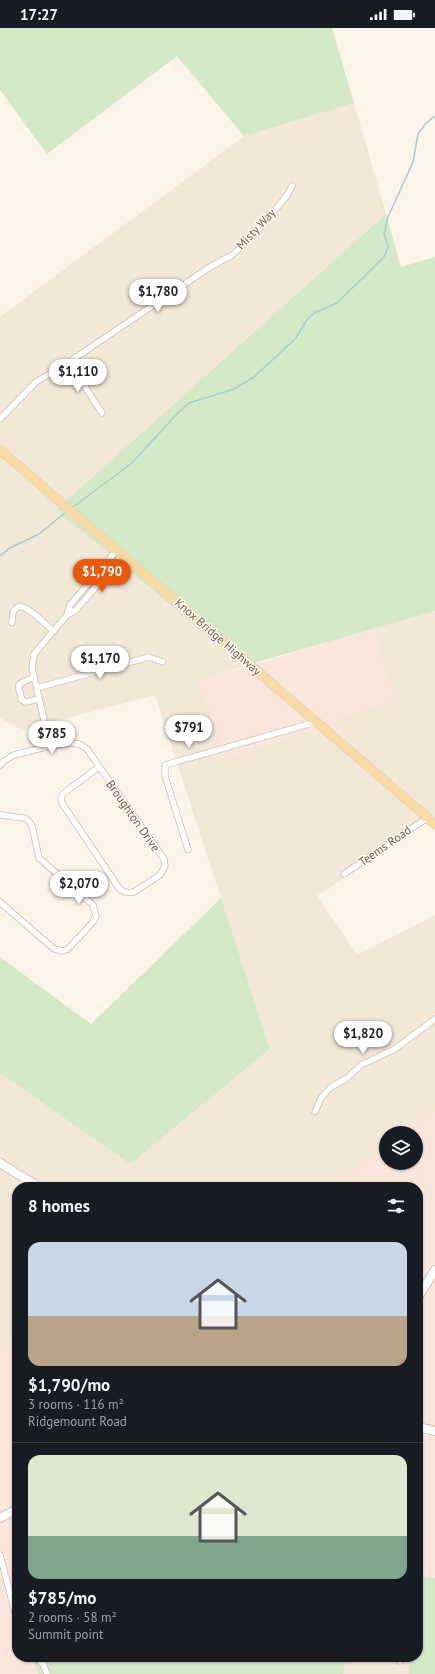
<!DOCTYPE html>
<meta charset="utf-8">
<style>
:root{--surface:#171b24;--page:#242831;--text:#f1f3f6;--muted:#9ea1a6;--line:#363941;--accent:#ea580c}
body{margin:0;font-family:"PT Sans",sans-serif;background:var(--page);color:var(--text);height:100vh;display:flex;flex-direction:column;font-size:15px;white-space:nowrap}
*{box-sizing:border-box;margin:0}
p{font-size:13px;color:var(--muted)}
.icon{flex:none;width:22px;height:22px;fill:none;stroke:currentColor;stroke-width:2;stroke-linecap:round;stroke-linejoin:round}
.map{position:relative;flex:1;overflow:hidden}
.sheet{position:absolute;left:12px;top:1154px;width:411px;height:480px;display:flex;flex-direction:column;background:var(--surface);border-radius:16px;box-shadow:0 1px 3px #0004}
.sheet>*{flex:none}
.buttons{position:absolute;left:379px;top:1098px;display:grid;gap:8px}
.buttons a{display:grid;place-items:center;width:44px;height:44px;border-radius:50%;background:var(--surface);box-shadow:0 1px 3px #0004;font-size:20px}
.price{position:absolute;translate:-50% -34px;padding:0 9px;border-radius:14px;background:#fff;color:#222;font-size:13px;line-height:26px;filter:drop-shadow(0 1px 2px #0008)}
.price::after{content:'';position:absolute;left:50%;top:24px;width:12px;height:9px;margin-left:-6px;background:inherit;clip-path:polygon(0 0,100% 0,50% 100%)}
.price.selected{background:var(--accent);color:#fff}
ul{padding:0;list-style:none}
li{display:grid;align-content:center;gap:8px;height:212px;padding:0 16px}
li+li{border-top:1px solid var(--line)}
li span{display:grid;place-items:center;height:124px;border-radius:12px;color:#555}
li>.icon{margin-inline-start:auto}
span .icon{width:72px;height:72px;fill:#fffc;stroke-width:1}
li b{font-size:17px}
h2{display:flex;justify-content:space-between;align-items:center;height:48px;padding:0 16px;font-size:17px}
.status{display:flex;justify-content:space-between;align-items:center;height:28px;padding:0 20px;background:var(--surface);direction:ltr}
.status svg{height:11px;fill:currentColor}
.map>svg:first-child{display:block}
.residential{fill:#f3e7d7}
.commercial{fill:#fbe6dc}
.green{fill:#d4e9c7}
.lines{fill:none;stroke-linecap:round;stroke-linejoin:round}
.stream{stroke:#a4cdd6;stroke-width:1.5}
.street-casing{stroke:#cdbdae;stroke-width:7}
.secondary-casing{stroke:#d2bfaf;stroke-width:10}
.primary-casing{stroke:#d8d1cd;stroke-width:10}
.street{stroke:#fff;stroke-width:5.5}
.secondary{stroke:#fff;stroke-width:8}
.primary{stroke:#f7daa4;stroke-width:9}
.labels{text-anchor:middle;stroke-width:3;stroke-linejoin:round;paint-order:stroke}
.street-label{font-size:12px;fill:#755c4d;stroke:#fef8ef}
</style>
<div class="status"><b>17:27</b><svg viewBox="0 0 49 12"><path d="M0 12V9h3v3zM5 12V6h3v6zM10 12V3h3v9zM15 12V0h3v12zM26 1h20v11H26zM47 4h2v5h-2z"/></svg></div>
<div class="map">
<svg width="435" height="1646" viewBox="0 0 435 1646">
<rect width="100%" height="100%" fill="#fcf4e8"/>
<!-- residential -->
<g class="residential">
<path d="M 354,75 L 386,186 L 57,482 L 244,638 L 198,653 L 394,673 L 374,600 L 435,583 L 435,802 L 424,795 L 317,868 L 357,927 L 435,887 L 435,1083 L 405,1105 L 386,1105 L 386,1119 L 330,1159 L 17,1159 L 17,1310 L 0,1321 L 0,1045 L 130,1136 L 270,1021 L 155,667 L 22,702 L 0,690 L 0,289 L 244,108 Z"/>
<path d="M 346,1629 L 411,1629 L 409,1646 L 343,1646 Z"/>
</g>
<!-- commercial -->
<g class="commercial">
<path d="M 374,600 L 394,673 L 227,732 L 198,653 Z"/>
<path d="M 435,1083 L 435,1550 L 419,1548 L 418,1546 L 418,1159 L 330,1159 L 386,1119 L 386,1135 L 416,1135 L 416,1105 L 405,1105 Z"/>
<path d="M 17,1310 L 17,1629 L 32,1629 L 38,1646 L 0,1646 L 0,1321 Z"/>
</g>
<!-- green -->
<g class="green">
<path d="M 0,0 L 332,0 L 354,75 L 244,108 L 177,28 L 47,126 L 0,62 Z"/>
<path d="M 386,186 L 401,239 L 435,229 L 435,583 L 244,638 L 56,482 Z"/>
<path d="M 221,870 L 270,1021 L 130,1136 L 0,1045 L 0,929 L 91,996 Z"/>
<path d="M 419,1548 L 435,1550 L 435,1646 L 409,1646 L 411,1629 L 418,1629 Z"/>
<path d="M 32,1629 L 346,1629 L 343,1646 L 38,1646 Z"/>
</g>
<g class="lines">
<!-- stream -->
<g class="stream">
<path d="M 73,479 L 132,435 L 177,386 L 189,375 L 234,361 L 254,349 L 296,310 L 306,293 L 314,285 L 337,275 L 384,229 L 388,219 L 384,206 L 388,189 L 413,134 L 418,106 L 426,95 L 435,88"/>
<path d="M 0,528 L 10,520 L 39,506 L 66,484"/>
</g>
<defs>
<g id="street">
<path d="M 69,334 L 102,385"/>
<path d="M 0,391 L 36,354 L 69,334 L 210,239 L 232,227 L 252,209 L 286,169 L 292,158"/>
<path d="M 67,587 L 70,577 L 117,522"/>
<path d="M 12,595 L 13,584 C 14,582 16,580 18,579 C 27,576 46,597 53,603"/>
<path d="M 34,649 L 19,656 L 19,662 L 22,672 L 26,674 L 39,671"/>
<path d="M 37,660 L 149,629 L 163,634"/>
<path d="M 50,718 L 32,640 L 34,626 L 67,587 L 76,582 L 123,527"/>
<path d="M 0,737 L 4,733 L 14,727 L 50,718 L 68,715 L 79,716 L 87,721 L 164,831 L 165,838 L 160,847 L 134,864 C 128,865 123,865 119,860 L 62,775 L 61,770 L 64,765 L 99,739"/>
<path d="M 0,787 L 24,790 L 28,792 L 32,798 L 39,830 L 93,877 L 96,888 L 93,894 L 68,921 L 62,923 L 54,921 L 0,874"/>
<path d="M 188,822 L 165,748 L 165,737 L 316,694"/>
<path d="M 344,846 L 427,790"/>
<path d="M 315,1084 L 321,1070 L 331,1059 L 347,1050 L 361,1037 L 395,1021 L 435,991"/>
<path d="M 0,1527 L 17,1592"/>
<path d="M 36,1629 L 43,1636 L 47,1646"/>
<path d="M 400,1633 L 401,1629"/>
</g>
<g id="secondary">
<path d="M 0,1135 L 39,1159"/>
<path d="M 418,1269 L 435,1242"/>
<path d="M 418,1399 L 435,1403"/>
<path d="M 0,1490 L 17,1481"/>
</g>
<path id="primary" d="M 0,422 L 435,796"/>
</defs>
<!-- street casing -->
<use href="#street" class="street-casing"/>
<!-- secondary casing -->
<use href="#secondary" class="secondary-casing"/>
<!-- primary casing -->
<use href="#primary" class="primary-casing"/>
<!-- street -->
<use href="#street" class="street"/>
<!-- secondary -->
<use href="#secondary" class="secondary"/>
<!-- primary -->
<use href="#primary" class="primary"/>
</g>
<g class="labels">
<!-- street labels -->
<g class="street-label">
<text transform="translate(256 201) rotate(-47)" y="4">Misty Way</text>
<text transform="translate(218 609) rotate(41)" y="4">Knox Bridge Highway</text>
<text transform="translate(133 788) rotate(55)" y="4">Broughton Drive</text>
<text transform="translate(385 818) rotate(-35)" y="4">Teems Road</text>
</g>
</g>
</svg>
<div class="buttons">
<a><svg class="icon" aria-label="layers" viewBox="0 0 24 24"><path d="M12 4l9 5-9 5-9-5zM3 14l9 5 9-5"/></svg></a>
</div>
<b class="price" style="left:158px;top:285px">$1,780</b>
<b class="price" style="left:78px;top:365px">$1,110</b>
<b class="price selected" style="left:102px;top:565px">$1,790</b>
<b class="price" style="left:100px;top:652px">$1,170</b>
<b class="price" style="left:189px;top:721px">$791</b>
<b class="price" style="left:52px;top:727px">$785</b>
<b class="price" style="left:79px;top:877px">$2,070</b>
<b class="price" style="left:363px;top:1027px">$1,820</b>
<section class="sheet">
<h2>8 homes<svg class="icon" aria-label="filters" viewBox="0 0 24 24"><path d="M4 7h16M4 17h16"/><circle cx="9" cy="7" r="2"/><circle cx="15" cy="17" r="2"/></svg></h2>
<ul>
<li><span style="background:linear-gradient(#c9d6e8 60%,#b9a48a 0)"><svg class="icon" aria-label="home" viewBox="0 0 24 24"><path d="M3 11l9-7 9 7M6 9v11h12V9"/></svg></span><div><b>$1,790/mo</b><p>3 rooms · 116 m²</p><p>Ridgemount Road</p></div></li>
<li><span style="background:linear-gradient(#dfe7d0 65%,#7fa58c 0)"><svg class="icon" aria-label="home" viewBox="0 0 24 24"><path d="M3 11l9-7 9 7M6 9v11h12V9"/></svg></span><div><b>$785/mo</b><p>2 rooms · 58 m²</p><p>Summit point</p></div></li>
</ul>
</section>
</div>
